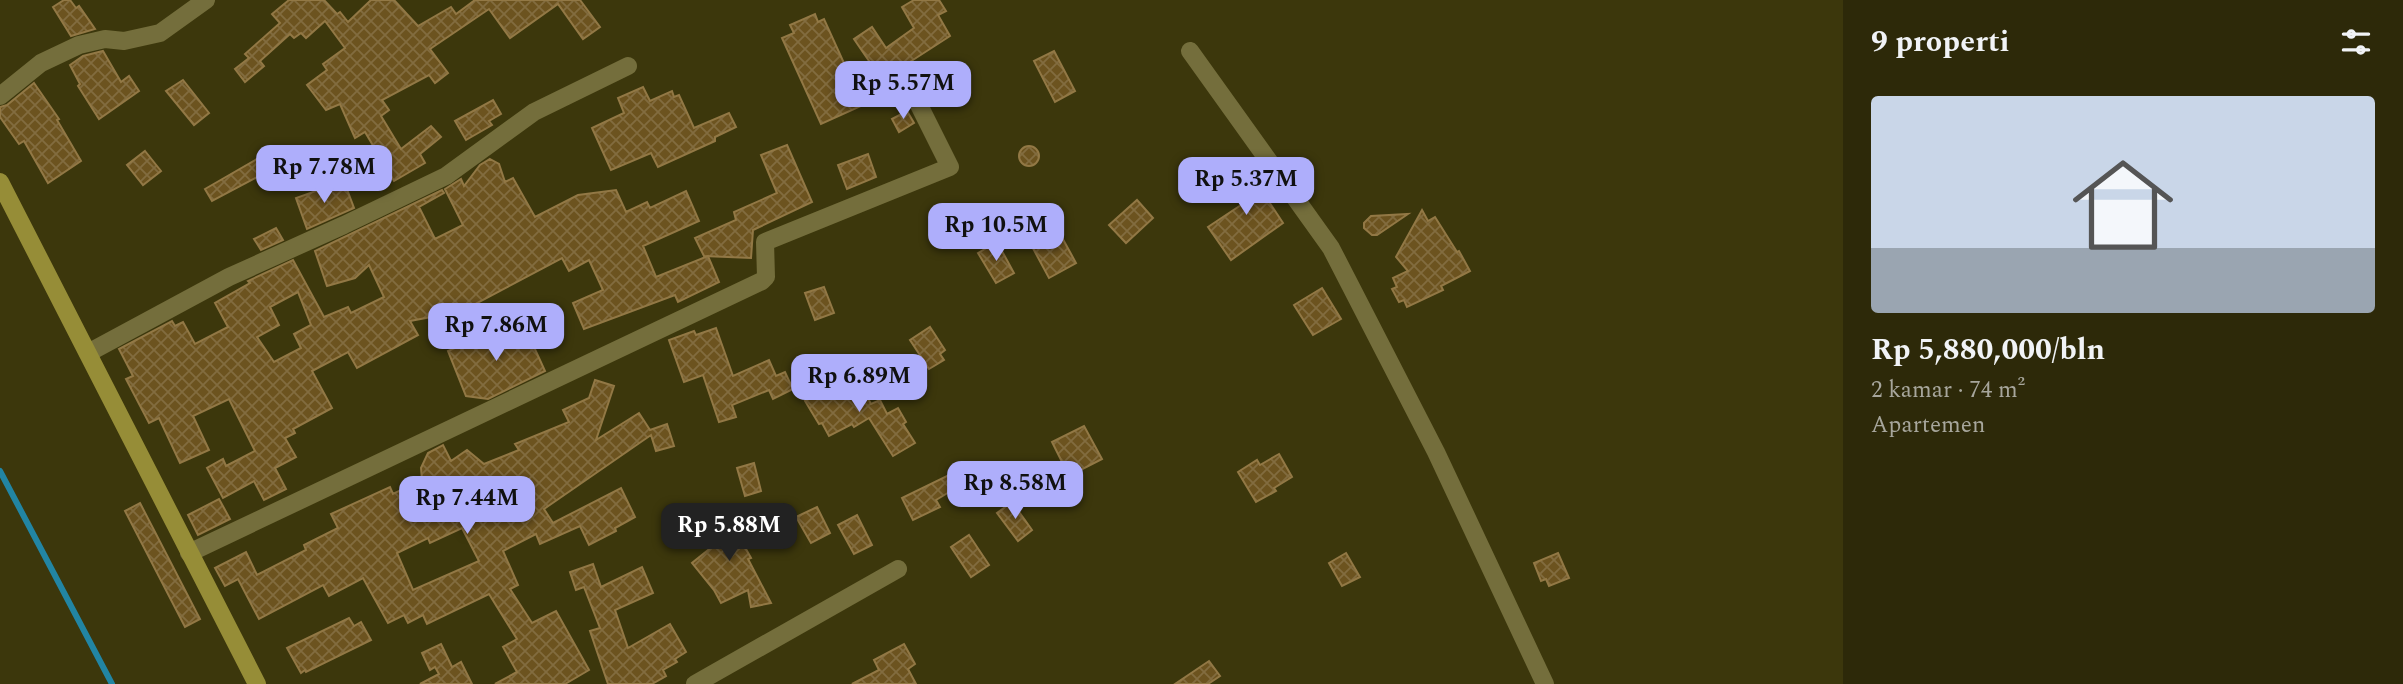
<!DOCTYPE html>
<html lang="id">
<meta charset="utf-8">
<style>
:root{--surface:#2d2909;--page:#393517;--text:#f1f3f6;--muted:#a7a69c;--accent:#aeaefb}
body{margin:0;font-family:Spectral,serif;background:var(--page);color:var(--text);height:100vh;display:flex;flex-direction:column;font-size:26px;white-space:nowrap}
*{box-sizing:border-box;margin:0}
p{font-size:23px;color:var(--muted)}
.icon{flex:none;width:38px;height:38px;fill:none;stroke:currentColor;stroke-width:2;stroke-linecap:round;stroke-linejoin:round}
.map{position:relative;flex:1;overflow:hidden}
.side{display:flex;flex-direction:column;background:var(--surface);width:560px}
.side>*{flex:none}
.price{position:absolute;translate:-50% -60px;padding:0 16px;border-radius:14px;background:var(--accent);color:#111;font-size:23px;line-height:46px;filter:drop-shadow(0 2px 4px #0008)}
.price::after{content:'';position:absolute;left:50%;top:42px;width:21px;height:16px;margin-left:-10px;background:inherit;clip-path:polygon(0 0,100% 0,50% 100%)}
.price.current{background:#222;color:#fff}
ul{padding:0;list-style:none}
li{display:grid;align-content:center;gap:14px;height:371px;padding:0 28px}
li span{display:grid;place-items:center;height:217px;border-radius:7px;color:#555}
li>.icon{margin-inline-start:auto}
span .icon{width:126px;height:126px;fill:#fffc;stroke-width:1}
li b{font-size:30px}
h2{display:flex;justify-content:space-between;align-items:center;height:84px;padding:0 28px;font-size:30px}
main{display:flex;flex:1;min-height:0}
.map>svg:first-child{display:block}
.lines{fill:none;stroke-linecap:round;stroke-linejoin:round}
.stream{stroke:#2285a3;stroke-width:6}
.building{fill:url(#building-cross-hatch);stroke:#927845;stroke-width:2;fill-rule:evenodd}
.street{stroke:#746e3c;stroke-width:18}
.secondary{stroke:#968d37;stroke-width:18}
</style>
<main>
<div class="map">
<svg width="1843" height="684" viewBox="0 0 1843 684">
<defs>
<pattern id="building-cross-hatch" width="8" height="8" patternUnits="userSpaceOnUse" patternTransform="scale(1.75)"><rect width="8" height="8" fill="#6c531f"/><path d="M0 0l8 8M0 8l8-8" fill="none" stroke="#826c3f"/></pattern>
</defs>
<rect width="100%" height="100%" fill="#3c370c"/>
<g class="lines">
<!-- stream -->
<path class="stream" d="M 0,471 L 112,684"/>
</g>
<!-- building -->
<g class="building">
<path d="M 64,0 L 70,0 L 76,8 L 79,6 L 95,29 L 71,36 L 53,7 Z"/>
<path d="M 289,0 L 324,0 L 337,14 L 340,12 L 348,22 L 371,0 L 394,0 L 418,26 L 451,7 L 456,14 L 475,0 L 580,0 L 600,27 L 583,39 L 558,4 L 510,38 L 489,9 L 430,49 L 448,73 L 435,83 L 429,75 L 382,100 L 389,110 L 381,116 L 401,149 L 431,126 L 441,137 L 420,154 L 425,163 L 394,181 L 365,132 L 355,138 L 340,104 L 326,110 L 307,85 L 327,70 L 323,64 L 345,48 L 325,21 L 306,38 L 301,33 L 294,38 L 290,34 L 260,61 L 264,66 L 245,82 L 235,69 L 249,58 L 245,54 L 280,23 L 272,14 Z"/>
<path d="M 914,0 L 939,0 L 946,11 L 938,15 L 950,36 L 882,80 L 854,39 L 872,27 L 886,48 L 914,28 L 902,7 Z"/>
<path d="M 815,14 L 818,22 L 824,19 L 863,105 L 821,124 L 782,38 L 794,33 L 790,25 Z"/>
<path d="M 103,51 L 121,82 L 129,76 L 139,91 L 99,119 L 78,86 L 80,84 L 70,65 L 83,56 Z"/>
<path d="M 1054,51 L 1075,91 L 1055,102 L 1034,61 Z"/>
<path d="M 183,80 L 209,113 L 194,125 L 166,91 Z"/>
<path d="M 34,83 L 59,119 L 57,120 L 81,161 L 48,183 L 24,141 L 19,144 L 0,117 L 0,107 L 7,105 Z"/>
<path d="M 643,87 L 650,101 L 672,91 L 674,97 L 679,95 L 694,128 L 729,113 L 736,127 L 715,137 L 715,141 L 658,167 L 651,153 L 611,170 L 592,128 L 624,113 L 618,98 Z"/>
<path d="M 493,100 L 501,114 L 489,121 L 492,125 L 466,140 L 455,121 Z"/>
<path d="M 907,111 L 914,123 L 899,132 L 892,119 Z"/>
<path d="M 787,145 L 812,202 L 753,230 L 751,258 L 704,256 L 695,238 L 736,220 L 734,212 L 777,193 L 761,155 Z"/>
<circle cx="1029" cy="156" r="10"/>
<path d="M 145,151 L 161,171 L 143,185 L 127,165 Z"/>
<path d="M 868,154 L 876,177 L 847,189 L 838,165 Z"/>
<path d="M 257,159 L 263,174 L 212,201 L 205,189 Z"/>
<path d="M 490,159 L 499,164 L 505,182 L 513,178 L 535,217 L 578,195 L 616,190 L 626,212 L 647,202 L 650,208 L 686,191 L 699,221 L 643,246 L 656,277 L 708,256 L 719,282 L 678,302 L 675,295 L 584,329 L 573,303 L 603,290 L 589,260 L 569,271 L 562,258 L 451,317 L 444,306 L 431,317 L 410,321 L 418,335 L 357,368 L 348,352 L 312,371 L 332,408 L 293,429 L 295,433 L 285,438 L 296,457 L 275,468 L 286,489 L 264,500 L 254,481 L 223,498 L 207,468 L 223,459 L 226,466 L 255,451 L 229,399 L 193,416 L 209,450 L 180,463 L 159,418 L 149,423 L 126,379 L 133,376 L 119,349 L 172,321 L 175,326 L 183,322 L 195,344 L 228,327 L 215,303 L 250,283 L 248,281 L 293,260 L 324,317 L 348,307 L 351,313 L 384,297 L 369,265 L 355,278 L 327,286 L 315,251 L 442,190 L 444,193 L 419,207 L 435,239 L 463,225 L 445,189 L 461,179 L 464,186 L 480,165 ZM 298,292 L 311,325 L 294,334 L 301,348 L 274,362 L 257,337 L 279,325 L 270,307 Z"/>
<path d="M 1254,166 L 1265,180 L 1258,185 L 1283,223 L 1231,260 L 1208,227 L 1247,201 L 1233,182 Z"/>
<path d="M 345,184 L 354,208 L 307,229 L 296,198 L 327,187 L 329,191 Z"/>
<path d="M 1137,200 L 1153,218 L 1126,243 L 1109,225 Z"/>
<path d="M 1422,210 L 1428,221 L 1435,217 L 1457,252 L 1459,251 L 1470,271 L 1441,286 L 1443,290 L 1407,307 L 1404,300 L 1399,302 L 1392,289 L 1397,287 L 1393,278 L 1408,271 L 1396,257 Z"/>
<path d="M 1048,212 L 1076,263 L 1049,278 L 1021,226 Z"/>
<path d="M 1408,214 L 1377,235 L 1372,235 L 1364,228 L 1364,223 L 1371,216 Z"/>
<path d="M 276,228 L 283,240 L 261,250 L 254,239 Z"/>
<path d="M 997,242 L 1014,273 L 996,283 L 978,253 Z"/>
<path d="M 824,287 L 834,313 L 815,320 L 805,293 Z"/>
<path d="M 1322,288 L 1341,319 L 1313,335 L 1294,305 Z"/>
<path d="M 523,323 L 545,371 L 488,399 L 466,396 L 448,351 L 475,339 L 476,342 Z"/>
<path d="M 930,327 L 945,350 L 940,354 L 944,360 L 929,369 L 910,340 Z"/>
<path d="M 716,328 L 733,376 L 769,360 L 776,376 L 785,372 L 793,389 L 773,399 L 769,390 L 732,405 L 736,417 L 719,422 L 703,375 L 684,382 L 669,340 L 694,331 L 696,335 Z"/>
<path d="M 855,374 L 871,404 L 880,400 L 887,414 L 898,408 L 906,422 L 903,424 L 915,443 L 893,456 L 869,418 L 854,427 L 852,424 L 829,436 L 822,423 L 819,424 L 805,401 Z"/>
<path d="M 595,380 L 614,386 L 596,440 L 639,413 L 650,430 L 667,424 L 674,446 L 656,451 L 651,435 L 544,509 L 553,523 L 621,488 L 635,517 L 615,528 L 616,531 L 589,545 L 580,526 L 540,544 L 536,534 L 503,551 L 518,585 L 510,589 L 532,623 L 556,611 L 589,670 L 565,684 L 495,684 L 517,672 L 503,647 L 517,639 L 489,594 L 427,624 L 423,615 L 408,623 L 404,615 L 388,623 L 363,578 L 329,596 L 323,585 L 259,619 L 238,579 L 225,586 L 215,568 L 246,552 L 257,575 L 306,550 L 304,545 L 338,528 L 331,514 L 390,487 L 393,494 L 422,480 L 421,468 L 428,453 L 443,445 L 451,461 L 467,450 L 484,464 L 519,450 L 515,444 L 569,422 L 563,410 L 589,398 ZM 462,528 L 479,561 L 413,590 L 397,553 L 428,538 L 430,543 Z"/>
<path d="M 1084,426 L 1102,459 L 1069,476 L 1052,442 Z"/>
<path d="M 1279,454 L 1292,477 L 1274,488 L 1276,491 L 1256,502 L 1238,472 L 1257,460 L 1260,465 Z"/>
<path d="M 754,463 L 761,491 L 745,496 L 737,468 Z"/>
<path d="M 949,475 L 956,488 L 936,500 L 940,507 L 913,520 L 902,498 Z"/>
<path d="M 219,499 L 230,519 L 198,535 L 188,515 Z"/>
<path d="M 1012,502 L 1032,530 L 1018,541 L 997,513 Z"/>
<path d="M 140,503 L 200,619 L 185,627 L 125,511 Z"/>
<path d="M 817,507 L 830,533 L 811,543 L 796,517 Z"/>
<path d="M 724,510 L 751,558 L 748,559 L 771,603 L 751,607 L 748,590 L 721,603 L 714,590 L 692,563 L 713,546 L 701,522 Z"/>
<path d="M 857,515 L 872,545 L 854,554 L 838,525 Z"/>
<path d="M 969,535 L 989,565 L 971,577 L 951,547 Z"/>
<path d="M 1346,553 L 1360,577 L 1342,586 L 1329,563 Z"/>
<path d="M 1558,553 L 1569,578 L 1549,586 L 1546,579 L 1541,581 L 1534,563 Z"/>
<path d="M 593,564 L 601,587 L 642,567 L 653,593 L 615,610 L 628,648 L 670,624 L 686,652 L 675,659 L 677,662 L 663,670 L 666,676 L 652,684 L 608,684 L 590,631 L 600,628 L 584,587 L 576,590 L 570,572 Z"/>
<path d="M 349,618 L 354,626 L 361,622 L 371,640 L 306,672 L 305,670 L 301,673 L 287,648 Z"/>
<path d="M 441,644 L 452,667 L 461,662 L 472,684 L 420,684 L 439,674 L 435,667 L 430,670 L 422,653 Z"/>
<path d="M 904,644 L 915,664 L 908,669 L 916,684 L 852,684 L 879,670 L 874,660 Z"/>
<path d="M 1209,661 L 1220,676 L 1208,684 L 1175,684 Z"/>
</g>
<g class="lines">
<!-- street -->
<g class="street">
<path d="M 1190,51 L 1331,248 L 1436,452 L 1545,684"/>
<path d="M 0,96 L 41,63 L 79,45 L 105,39 L 124,41 L 160,33 L 206,0"/>
<path d="M 88,353 L 229,277 L 344,225 L 446,176 L 534,112 L 628,66"/>
<path d="M 189,553 L 762,281 L 766,277 L 765,242 L 950,167 L 906,79"/>
<path d="M 695,684 L 898,569"/>
</g>
<!-- secondary -->
<path class="secondary" d="M 0,182 L 257,684"/>
</g>
</svg>
<b class="price" style="left:903px;top:121px">Rp 5.57M</b>
<b class="price" style="left:324px;top:205px">Rp 7.78M</b>
<b class="price" style="left:1246px;top:217px">Rp 5.37M</b>
<b class="price" style="left:996px;top:263px">Rp 10.5M</b>
<b class="price" style="left:496px;top:363px">Rp 7.86M</b>
<b class="price" style="left:859px;top:414px">Rp 6.89M</b>
<b class="price" style="left:1015px;top:521px">Rp 8.58M</b>
<b class="price" style="left:467px;top:536px">Rp 7.44M</b>
<b class="price current" style="left:729px;top:563px">Rp 5.88M</b>
</div>
<section class="side">
<h2>9 properti<svg class="icon" aria-label="filters" viewBox="0 0 24 24"><path d="M4 7h16M4 17h16"/><circle cx="9" cy="7" r="2"/><circle cx="15" cy="17" r="2"/></svg></h2>
<ul>
<li><span style="background:linear-gradient(#c9d6e8 70%,#9aa5b1 0)"><svg class="icon" aria-label="home" viewBox="0 0 24 24"><path d="M3 11l9-7 9 7M6 9v11h12V9"/></svg></span><div><b>Rp 5,880,000/bln</b><p>2 kamar · 74 m²</p><p>Apartemen</p></div></li>
</ul>
</section>
</main>
